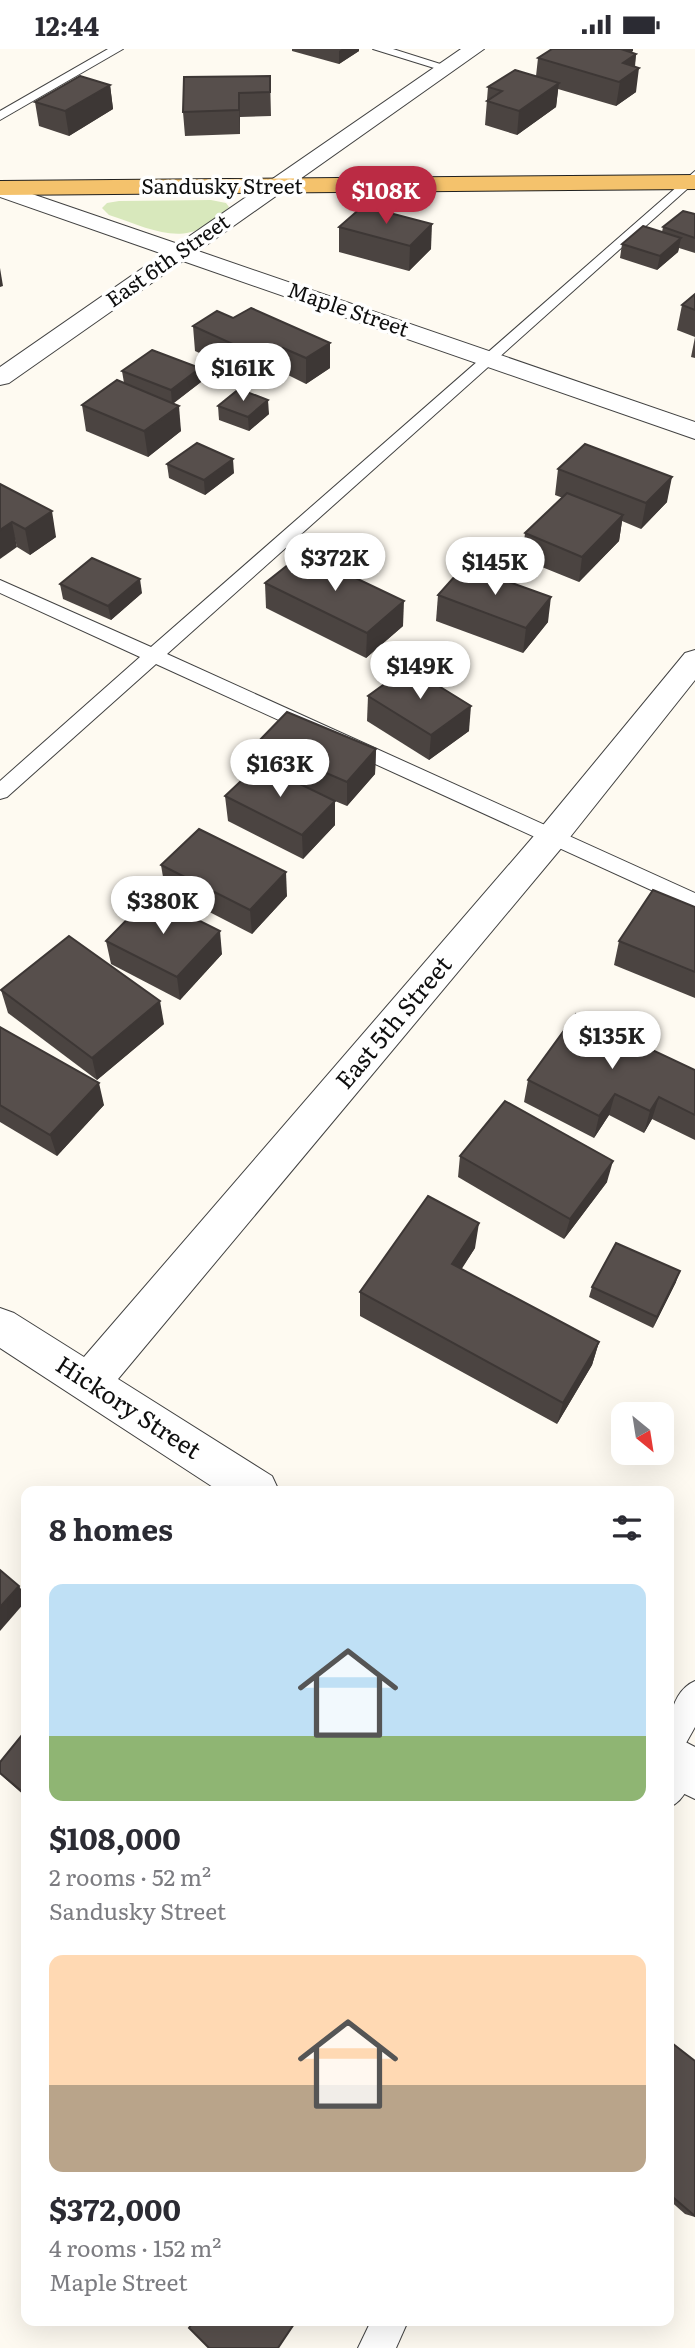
<!DOCTYPE html>
<meta charset="utf-8">
<style>
:root{--surface:#fff;--page:#f2f2f3;--text:#2b2b33;--muted:#7c7c81;--accent:#bb2b44}
body{margin:0;font-family:Literata,serif;background:var(--page);color:var(--text);height:100vh;display:flex;flex-direction:column;font-size:26px;white-space:nowrap}
*{box-sizing:border-box;margin:0}
p{font-size:23px;color:var(--muted)}
.icon{flex:none;width:38px;height:38px;fill:none;stroke:currentColor;stroke-width:2;stroke-linecap:round;stroke-linejoin:round}
.map{position:relative;flex:1;overflow:hidden}
.panel{position:absolute;left:21px;top:1437px;width:653px;height:840px;display:flex;flex-direction:column;background:var(--surface);border-radius:14px;box-shadow:0 7px 28px #0002}
.panel>*{flex:none}
.needle{width:46px;rotate:150deg}
.controls{position:absolute;left:611px;top:1353px;display:grid;gap:14px}
.controls a{display:grid;place-items:center;width:63px;height:63px;border-radius:14px;background:var(--surface);box-shadow:0 7px 28px #0002;font-size:35px}
.price{position:absolute;translate:-50% -60px;padding:0 16px;border-radius:24px;background:#fff;color:#222;font-size:23px;line-height:46px;filter:drop-shadow(0 2px 4px #0008)}
.price::after{content:'';position:absolute;left:50%;top:42px;width:21px;height:16px;margin-left:-10px;background:inherit;clip-path:polygon(0 0,100% 0,50% 100%)}
.price.current{background:var(--accent);color:#fff}
ul{padding:0;list-style:none}
li{display:grid;align-content:center;gap:14px;height:371px;padding:0 28px}
li span{display:grid;place-items:center;height:217px;border-radius:14px;color:#555}
li>.icon{margin-inline-start:auto}
span .icon{width:126px;height:126px;fill:#fffc;stroke-width:1}
li b{font-size:30px}
h2{display:flex;justify-content:space-between;align-items:center;height:84px;padding:0 28px;font-size:30px}
.status{display:flex;justify-content:space-between;align-items:center;height:49px;padding:0 35px;background:var(--surface);direction:ltr}
.status svg{height:19px;fill:currentColor}
.map>svg:first-child{display:block}
.green{fill:#d8e8bc}
.lines{fill:none;stroke-linecap:round;stroke-linejoin:round}
.service-casing{stroke:#424242;stroke-width:2}
.minor-casing{stroke:#424242;stroke-width:2}
.primary-casing{stroke:#202020;stroke-width:2}
.service{fill:#fff;fill-rule:evenodd}
.minor{fill:#fff;fill-rule:evenodd}
.primary{fill:#f4c26c;fill-rule:evenodd}
.wall{fill:#4b4441}
.shaded-wall{fill:#3d3735}
.building{fill:#574f4c;stroke:#3d3735;stroke-width:2}
.labels{text-anchor:middle;stroke-width:7;stroke-linejoin:round;paint-order:stroke}
.far-street-label{font-size:21px;fill:#0f0f0f;stroke:#fff}
.street-label{font-size:24px;fill:#0f0f0f;stroke:#fff}
</style>
<div class="status"><b>12:44</b><svg viewBox="0 0 49 12"><path d="M0 12V9h3v3zM5 12V6h3v6zM10 12V3h3v9zM15 12V0h3v12zM26 1h20v11H26zM47 4h2v5h-2z"/></svg></div>
<div class="map">
<svg width="695" height="2299" viewBox="0 0 695 2299">
<rect width="100%" height="100%" fill="#fefaf1"/>
<!-- green -->
<path class="green" d="M 211,151 L 226,154 L 229,158 C 189,202 157,182 109,166 L 102,159 L 107,154 L 119,152 Z"/>
<g class="lines">
<defs>
<g id="service">
<path d="M 108,0 L 123,0 L 0,71 L 0,62 Z"/>
<path d="M 373,0 L 393,0 L 453,19 L 447,23 Z"/>
<path d="M 695,122 L 695,133 L 167,605 L 695,844 L 695,861 L 156,615 L 7,748 L 0,750 L 0,732 L 140,608 L 0,544 L 0,531 L 151,598 Z"/>
<path d="M 695,1632 L 695,1678 L 681,1703 L 694,1707 C 695,1727 687,1751 668,1759 C 668,1725 657,1648 695,1632 Z"/>
<path d="M 371,2272 L 408,2272 L 396,2299 L 358,2299 Z"/>
</g>
<g id="minor">
<path d="M 461,0 L 484,0 L 198,202 L 695,373 L 695,390 L 183,212 L 9,334 L 0,336 L 0,318 L 163,205 L 0,148 L 0,134 L 178,195 Z"/>
<path d="M 695,601 L 695,631 L 563,797 L 118,1330 L 272,1427 L 279,1442 L 219,1442 L 0,1299 L 0,1259 L 14,1264 L 84,1308 L 539,781 L 685,604 Z"/>
<path d="M 668,1684 L 695,1698 L 695,1750 L 668,1737 Z"/>
</g>
<path id="primary" d="M 695,126 L 695,140 L 0,146 L 0,132 Z"/>
</defs>
<!-- service casing -->
<use href="#service" class="service-casing"/>
<!-- minor casing -->
<use href="#minor" class="minor-casing"/>
<!-- primary casing -->
<use href="#primary" class="primary-casing"/>
<!-- service -->
<use href="#service" class="service"/>
<!-- minor -->
<use href="#minor" class="minor"/>
<!-- primary -->
<use href="#primary" class="primary"/>
</g>
<!-- wall -->
<g class="wall">
<path d="M 292,0 L 359,0 L 359,2 L 339,15 L 292,2 Z"/>
<path d="M 552,0 L 633,0 L 631,3 L 636,5 L 635,18 L 636,43 L 616,57 L 558,40 L 556,58 L 517,86 L 485,76 L 488,38 L 536,27 L 538,9 Z"/>
<path d="M 270,27 L 271,67 L 240,68 L 240,85 L 185,87 L 183,63 Z"/>
<path d="M 110,36 L 113,60 L 69,87 L 39,77 L 35,53 Z"/>
<path d="M 695,165 L 695,204 L 679,199 L 678,203 L 657,221 L 620,209 L 622,195 L 662,183 L 663,178 Z"/>
<path d="M 339,178 L 431,200 L 409,222 L 339,203 Z"/>
<path d="M 695,245 L 695,309 L 691,308 L 695,288 L 677,281 L 682,256 Z"/>
<path d="M 217,262 L 330,319 L 306,335 L 284,324 L 267,335 L 195,302 L 193,277 Z"/>
<path d="M 200,319 L 201,333 L 174,354 L 181,382 L 148,408 L 86,382 L 82,356 L 124,334 L 122,322 Z"/>
<path d="M 218,357 L 269,365 L 249,382 L 219,371 Z"/>
<path d="M 167,415 L 234,424 L 205,446 L 169,429 Z"/>
<path d="M 558,420 L 667,453 L 641,480 L 622,472 L 619,492 L 579,533 L 522,510 L 525,484 L 563,449 L 555,446 Z"/>
<path d="M 0,435 L 56,488 L 30,506 L 17,498 Z"/>
<path d="M 265,534 L 403,577 L 366,609 L 266,559 Z"/>
<path d="M 60,535 L 142,544 L 111,571 L 63,550 Z"/>
<path d="M 438,546 L 548,573 L 523,604 L 436,572 Z"/>
<path d="M 368,647 L 469,682 L 429,711 L 367,672 Z"/>
<path d="M 257,694 L 376,700 L 375,725 L 347,757 L 335,752 L 335,776 L 303,810 L 228,772 L 225,747 L 259,715 Z"/>
<path d="M 161,816 L 287,847 L 252,885 L 165,840 Z"/>
<path d="M 695,858 L 695,949 L 614,916 L 619,892 Z"/>
<path d="M 106,892 L 222,905 L 180,951 L 111,915 Z"/>
<path d="M 1,941 L 164,975 L 97,1031 L 8,964 Z"/>
<path d="M 0,978 L 104,1056 L 57,1107 L 0,1073 Z"/>
<path d="M 695,1021 L 695,1091 L 652,1070 L 644,1084 L 609,1066 L 594,1089 L 524,1053 L 528,1031 Z"/>
<path d="M 460,1107 L 607,1133 L 564,1190 L 458,1128 Z"/>
<path d="M 475,1199 L 461,1220 L 599,1293 L 592,1316 L 557,1375 L 360,1267 L 360,1243 Z"/>
<path d="M 676,1233 L 653,1279 L 589,1248 L 592,1238 Z"/>
<path d="M 26,1681 L 26,1748 L 0,1725 Z"/>
<path d="M 668,1991 L 695,2012 L 695,2168 L 685,2165 L 668,2150 Z"/>
</g>
<!-- shaded-wall -->
<g class="shaded-wall">
<path d="M 342,0 L 359,0 L 359,2 L 339,15 L 339,2 Z"/>
<path d="M 620,0 L 633,0 L 633,2 L 616,15 Z"/>
<path d="M 636,5 L 634,22 L 639,19 L 636,43 L 616,57 L 623,14 Z"/>
<path d="M 559,34 L 556,58 L 517,86 L 519,62 Z"/>
<path d="M 110,36 L 113,60 L 69,87 L 65,62 Z"/>
<path d="M 239,44 L 240,68 L 240,85 L 239,61 Z"/>
<path d="M 432,175 L 431,200 L 409,222 L 410,197 Z"/>
<path d="M 681,189 L 678,203 L 657,221 L 660,207 Z"/>
<path d="M 0,219 L 3,237 L 0,238 Z"/>
<path d="M 330,294 L 330,319 L 306,335 L 306,309 Z"/>
<path d="M 283,299 L 284,324 L 267,335 L 266,310 Z"/>
<path d="M 200,319 L 201,333 L 172,355 L 171,341 Z"/>
<path d="M 268,351 L 269,365 L 249,382 L 248,368 Z"/>
<path d="M 179,357 L 181,382 L 148,408 L 144,382 Z"/>
<path d="M 233,410 L 234,424 L 205,446 L 204,431 Z"/>
<path d="M 672,428 L 667,453 L 641,480 L 646,454 Z"/>
<path d="M 52,462 L 56,488 L 30,506 L 25,480 Z"/>
<path d="M 623,466 L 619,492 L 579,533 L 582,508 Z"/>
<path d="M 12,473 L 17,498 L 0,510 L 0,481 Z"/>
<path d="M 140,530 L 142,544 L 111,571 L 108,557 Z"/>
<path d="M 551,548 L 548,573 L 523,604 L 526,579 Z"/>
<path d="M 404,552 L 403,577 L 366,609 L 367,584 Z"/>
<path d="M 471,657 L 469,682 L 429,711 L 431,686 Z"/>
<path d="M 376,700 L 375,725 L 347,757 L 347,733 Z"/>
<path d="M 335,752 L 335,776 L 303,810 L 302,786 Z"/>
<path d="M 286,823 L 287,847 L 252,885 L 250,861 Z"/>
<path d="M 220,882 L 222,905 L 180,951 L 177,928 Z"/>
<path d="M 160,952 L 164,975 L 97,1031 L 92,1009 Z"/>
<path d="M 99,1034 L 104,1056 L 57,1107 L 50,1086 Z"/>
<path d="M 615,1045 L 609,1066 L 594,1089 L 599,1067 Z"/>
<path d="M 659,1048 L 652,1070 L 644,1084 L 650,1062 Z"/>
<path d="M 613,1112 L 607,1133 L 564,1190 L 570,1170 Z"/>
<path d="M 479,1174 L 475,1199 L 449,1240 L 452,1215 Z"/>
<path d="M 680,1222 L 676,1233 L 653,1279 L 657,1268 Z"/>
<path d="M 599,1293 L 592,1316 L 557,1375 L 563,1354 Z"/>
<path d="M 19,1537 L 26,1548 L 26,1552 L 0,1582 L 0,1558 Z"/>
</g>
<!-- building -->
<g class="building">
<path d="M 552,0 L 621,0 L 636,5 L 623,14 L 639,19 L 619,33 L 538,9 Z"/>
<path d="M 515,21 L 559,34 L 519,62 L 487,52 L 502,42 L 488,38 Z"/>
<path d="M 80,27 L 110,36 L 65,62 L 35,53 Z"/>
<path d="M 270,27 L 270,43 L 239,44 L 239,61 L 183,63 L 184,28 Z"/>
<path d="M 363,157 L 432,175 L 410,197 L 339,178 Z"/>
<path d="M 683,162 L 695,165 L 695,189 L 663,178 Z"/>
<path d="M 643,177 L 681,189 L 660,207 L 622,195 Z"/>
<path d="M 695,245 L 695,261 L 682,256 Z"/>
<path d="M 251,259 L 330,294 L 306,309 L 283,299 L 266,310 L 193,277 L 217,262 L 233,269 Z"/>
<path d="M 152,301 L 200,319 L 171,341 L 122,322 Z"/>
<path d="M 117,331 L 179,357 L 144,382 L 82,356 Z"/>
<path d="M 239,340 L 268,351 L 248,368 L 218,357 Z"/>
<path d="M 197,394 L 233,410 L 204,431 L 167,415 Z"/>
<path d="M 585,395 L 672,428 L 646,454 L 558,420 Z"/>
<path d="M 0,435 L 52,462 L 25,480 L 12,473 L 0,481 Z"/>
<path d="M 567,444 L 623,466 L 582,508 L 525,484 Z"/>
<path d="M 303,504 L 404,552 L 367,584 L 265,534 Z"/>
<path d="M 92,509 L 140,530 L 108,557 L 60,535 Z"/>
<path d="M 464,517 L 551,548 L 526,579 L 438,546 Z"/>
<path d="M 408,618 L 471,657 L 431,686 L 368,647 Z"/>
<path d="M 287,663 L 376,700 L 347,733 L 257,694 Z"/>
<path d="M 259,715 L 335,752 L 302,786 L 225,747 Z"/>
<path d="M 199,780 L 286,823 L 250,861 L 161,816 Z"/>
<path d="M 653,841 L 695,858 L 695,923 L 619,892 Z"/>
<path d="M 150,847 L 220,882 L 177,928 L 106,892 Z"/>
<path d="M 69,887 L 160,952 L 92,1009 L 1,941 Z"/>
<path d="M 576,965 L 695,1021 L 695,1066 L 659,1048 L 650,1062 L 615,1045 L 599,1067 L 528,1031 Z"/>
<path d="M 0,978 L 99,1034 L 50,1086 L 0,1056 Z"/>
<path d="M 505,1052 L 613,1112 L 570,1170 L 460,1107 Z"/>
<path d="M 428,1147 L 479,1174 L 452,1215 L 599,1293 L 563,1354 L 360,1243 Z"/>
<path d="M 616,1194 L 680,1222 L 657,1268 L 592,1238 Z"/>
<path d="M 0,1521 L 19,1537 L 0,1558 Z"/>
<path d="M 26,1681 L 26,1746 L 0,1724 L 0,1713 Z"/>
<path d="M 668,1991 L 695,2012 L 695,2167 L 668,2144 Z"/>
<path d="M 194,2272 L 296,2272 L 278,2299 L 209,2299 L 189,2279 Z"/>
</g>
<g class="labels">
<!-- far-street labels -->
<g class="far-street-label">
<text x="222" y="145">Sandusky Street</text>
<text transform="translate(168 212) rotate(-35)" y="7">East 6th Street</text>
<text transform="translate(348 261) rotate(19)" y="7">Maple Street</text>
</g>
<!-- street labels -->
<g class="street-label">
<text transform="translate(394 974) rotate(-50)" y="8">East 5th Street</text>
<text transform="translate(128 1359) rotate(33)" y="8">Hickory Street</text>
</g>
</g>
</svg>
<div class="controls">
<a><svg class="needle" viewBox="-14 -14 28 28"><path d="M0-13l5 13h-10z" fill="#e53935"/><path d="M0 13l5-13h-10z" fill="#7c7c81"/></svg></a>
</div>
<b class="price current" style="left:386px;top:177px">$108K</b>
<b class="price" style="left:243px;top:354px">$161K</b>
<b class="price" style="left:335px;top:544px">$372K</b>
<b class="price" style="left:495px;top:548px">$145K</b>
<b class="price" style="left:420px;top:652px">$149K</b>
<b class="price" style="left:280px;top:750px">$163K</b>
<b class="price" style="left:163px;top:887px">$380K</b>
<b class="price" style="left:612px;top:1022px">$135K</b>
<section class="panel">
<h2>8 homes<svg class="icon" aria-label="filters" viewBox="0 0 24 24"><path d="M4 7h16M4 17h16"/><circle cx="9" cy="7" r="2"/><circle cx="15" cy="17" r="2"/></svg></h2>
<ul>
<li><span style="background:linear-gradient(#bfe0f5 70%,#8fb573 0)"><svg class="icon" aria-label="home" viewBox="0 0 24 24"><path d="M3 11l9-7 9 7M6 9v11h12V9"/></svg></span><div><b>$108,000</b><p>2 rooms · 52 m²</p><p>Sandusky Street</p></div></li>
<li><span style="background:linear-gradient(#ffd9b3 60%,#b9a48a 0)"><svg class="icon" aria-label="home" viewBox="0 0 24 24"><path d="M3 11l9-7 9 7M6 9v11h12V9"/></svg></span><div><b>$372,000</b><p>4 rooms · 152 m²</p><p>Maple Street</p></div></li>
</ul>
</section>
</div>
